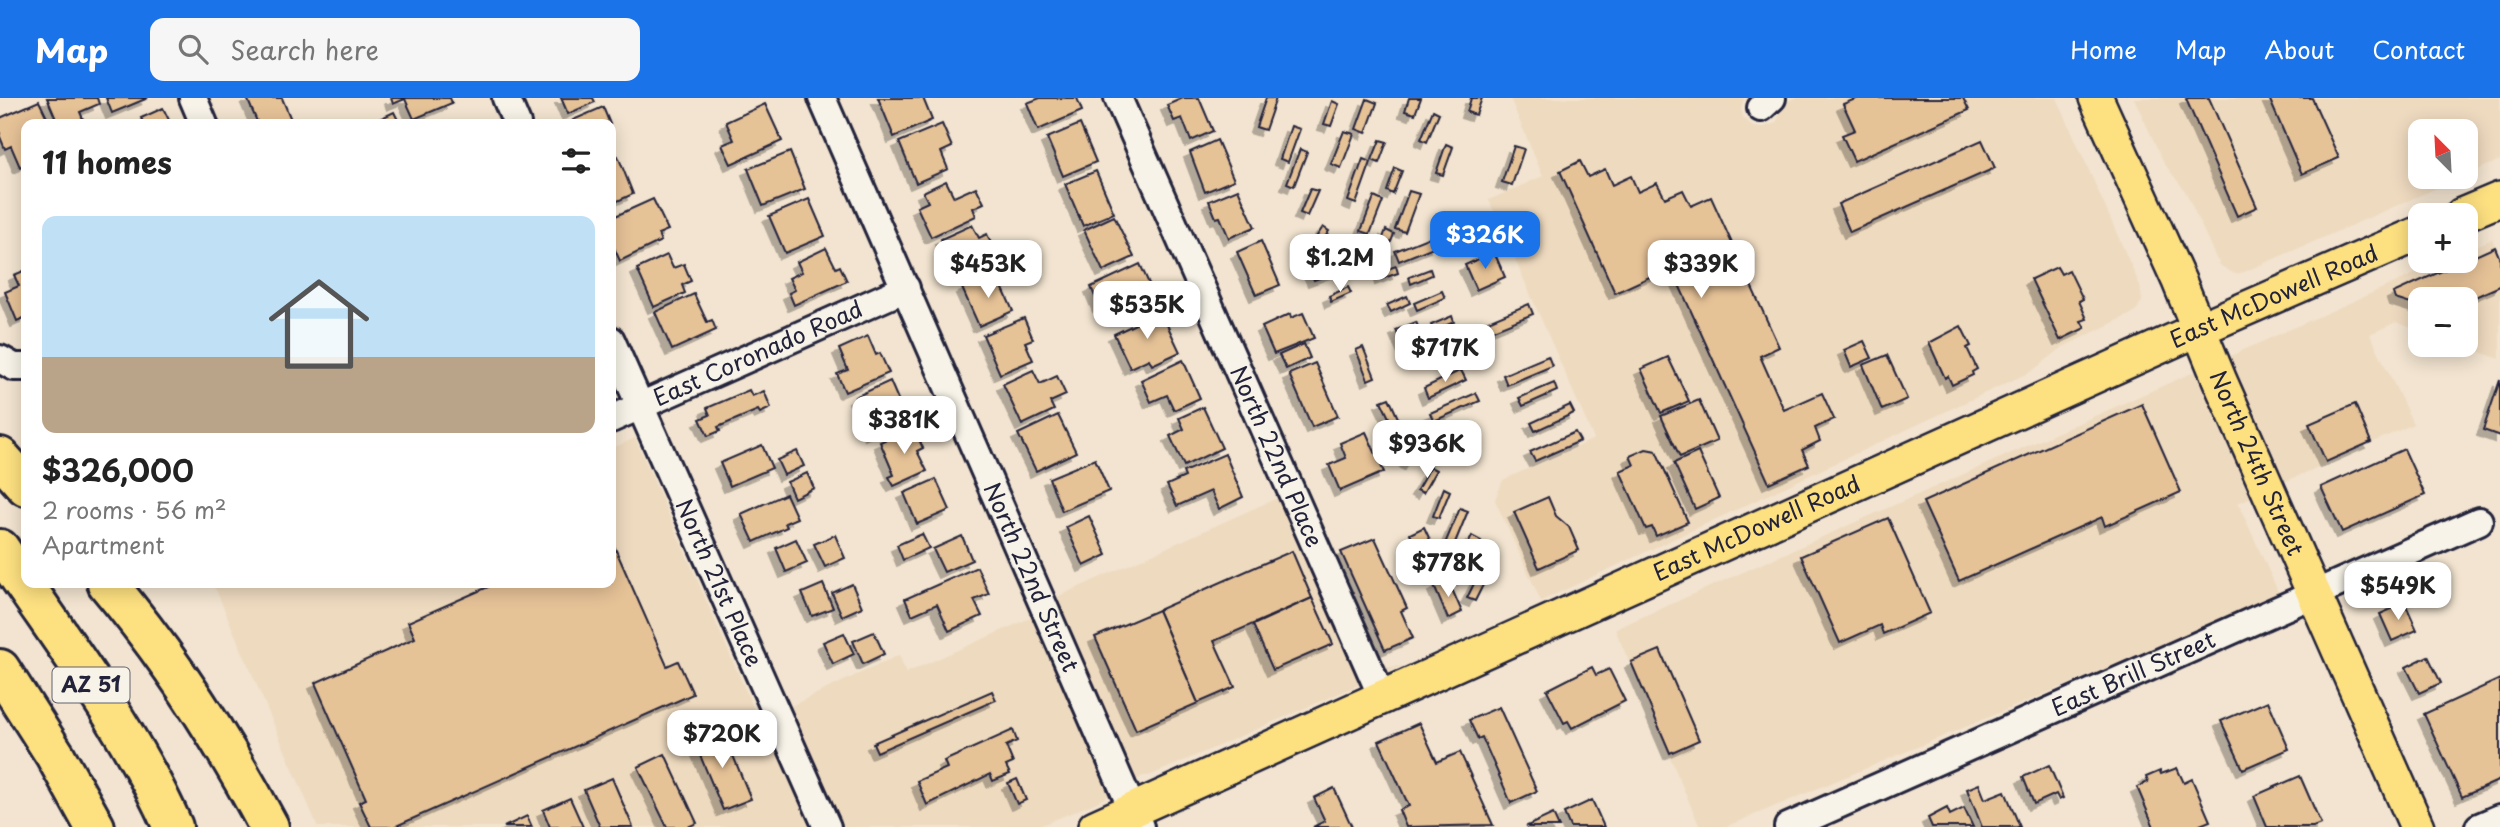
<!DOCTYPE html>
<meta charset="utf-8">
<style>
:root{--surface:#fff;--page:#f6f6f6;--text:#222;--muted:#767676;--line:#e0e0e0;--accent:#1a73e8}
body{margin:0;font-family:"Playpen Sans",sans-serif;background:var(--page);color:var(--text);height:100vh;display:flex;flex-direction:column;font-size:26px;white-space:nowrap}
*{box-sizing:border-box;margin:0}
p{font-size:23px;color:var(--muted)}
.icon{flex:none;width:38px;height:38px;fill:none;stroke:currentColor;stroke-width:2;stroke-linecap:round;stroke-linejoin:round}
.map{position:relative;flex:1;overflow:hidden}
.side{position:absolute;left:21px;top:21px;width:595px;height:469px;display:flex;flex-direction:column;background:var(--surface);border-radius:14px;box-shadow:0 4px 18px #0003}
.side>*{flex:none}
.needle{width:46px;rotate:336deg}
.controls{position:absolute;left:2408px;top:21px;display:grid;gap:14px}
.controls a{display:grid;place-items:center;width:70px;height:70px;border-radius:14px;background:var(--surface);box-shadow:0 4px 18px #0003;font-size:35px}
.price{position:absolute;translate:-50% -60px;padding:0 16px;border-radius:14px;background:#fff;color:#222;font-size:23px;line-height:46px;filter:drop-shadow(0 2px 4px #0008)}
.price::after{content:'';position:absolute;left:50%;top:42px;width:21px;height:16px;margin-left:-10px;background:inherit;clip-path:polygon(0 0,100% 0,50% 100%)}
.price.selected{background:var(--accent);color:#fff}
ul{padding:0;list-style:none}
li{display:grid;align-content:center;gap:14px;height:371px;padding:0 21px}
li+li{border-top:2px solid var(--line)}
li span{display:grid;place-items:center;height:217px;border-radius:14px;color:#555}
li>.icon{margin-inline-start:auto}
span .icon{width:126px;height:126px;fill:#fffc;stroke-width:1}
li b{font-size:30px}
h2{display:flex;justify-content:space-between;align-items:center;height:84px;padding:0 21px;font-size:30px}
header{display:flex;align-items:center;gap:42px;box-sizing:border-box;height:98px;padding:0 35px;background:var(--accent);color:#fff}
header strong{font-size:33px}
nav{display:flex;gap:38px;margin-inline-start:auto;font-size:24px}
.search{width:490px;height:63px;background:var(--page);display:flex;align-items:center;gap:18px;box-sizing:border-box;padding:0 24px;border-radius:14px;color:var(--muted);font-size:26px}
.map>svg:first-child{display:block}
.built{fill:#eedabf}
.building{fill:#e6c297;stroke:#22223b;stroke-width:2;filter:url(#shadow)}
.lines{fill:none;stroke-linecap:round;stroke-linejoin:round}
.minor-casing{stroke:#22223b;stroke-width:32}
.major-casing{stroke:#22223b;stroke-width:38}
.highway-casing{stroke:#22223b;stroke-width:44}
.minor{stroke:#f7f3e8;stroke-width:26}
.major{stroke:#fde080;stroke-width:33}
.highway{stroke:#fde080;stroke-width:38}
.labels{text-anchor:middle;stroke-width:5;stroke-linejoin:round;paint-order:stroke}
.shield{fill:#f7f3e8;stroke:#62616f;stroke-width:2}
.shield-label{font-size:21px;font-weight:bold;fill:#22223b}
.street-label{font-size:23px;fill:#22223b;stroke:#f7f3e8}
</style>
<header>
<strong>Map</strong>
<div class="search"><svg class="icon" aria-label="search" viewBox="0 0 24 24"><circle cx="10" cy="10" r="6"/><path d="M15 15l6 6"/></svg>Search here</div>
<nav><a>Home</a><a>Map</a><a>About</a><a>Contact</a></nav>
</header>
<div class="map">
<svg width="2500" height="729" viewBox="0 0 2500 729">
<defs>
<filter id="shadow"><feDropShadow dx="-6" dy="6" stdDeviation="0" flood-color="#0004"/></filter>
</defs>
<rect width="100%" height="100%" fill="#f2e4d0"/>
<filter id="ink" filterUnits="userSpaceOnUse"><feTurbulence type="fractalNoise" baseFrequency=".0143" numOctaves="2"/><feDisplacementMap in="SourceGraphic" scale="14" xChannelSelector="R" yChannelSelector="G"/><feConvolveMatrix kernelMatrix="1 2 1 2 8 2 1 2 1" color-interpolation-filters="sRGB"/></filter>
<g filter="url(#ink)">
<!-- built -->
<g class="built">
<path d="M 1510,0 L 1744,0 L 1741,11 L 1743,19 L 1753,29 L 1761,30 L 1776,25 L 1785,5 L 1795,0 L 2057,0 L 2140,188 L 2142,203 L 2135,214 L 2063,249 L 2032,273 L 1541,503 L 1495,402 L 1503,382 L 1594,341 L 1489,102 L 1543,78 Z"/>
<path d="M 2134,0 L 2500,0 L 2500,62 L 2466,77 L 2466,33 L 2420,33 L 2420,79 L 2462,79 L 2244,174 L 2235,176 L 2221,168 L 2216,160 L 2186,94 L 2164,65 Z"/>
<path d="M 2492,141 L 2500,158 L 2500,261 L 2460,247 L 2466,247 L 2466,201 L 2420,201 L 2420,233 L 2396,224 L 2370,236 L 2413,326 L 2238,405 L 2280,498 L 1725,729 L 1700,729 L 1615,531 L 2444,163 L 2466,163 L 2466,153 Z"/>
<path d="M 635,340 L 759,623 L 899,557 L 906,575 L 1028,521 L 1059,498 L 1302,389 L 1378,561 L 1389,569 L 1402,568 L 1149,678 L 1143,678 L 1097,704 L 1037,729 L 318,729 L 213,485 L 611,485 L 611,351 Z"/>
</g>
<!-- building -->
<g class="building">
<path d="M 47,0 L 97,0 L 99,6 L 80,14 L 83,21 L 72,26 L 58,26 Z"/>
<path d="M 106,0 L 148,0 L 112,15 Z"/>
<path d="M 247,0 L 282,0 L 292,24 L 287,26 L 258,26 Z"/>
<path d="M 391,0 L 450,0 L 452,5 L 414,21 L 405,1 L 393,6 Z"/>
<path d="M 561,0 L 593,0 L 595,4 L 568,16 Z"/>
<path d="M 878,0 L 923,0 L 932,22 L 894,39 Z"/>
<path d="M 1040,0 L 1077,0 L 1082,13 L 1038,32 L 1027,5 Z"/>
<path d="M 1183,0 L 1199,0 L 1213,33 L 1191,43 L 1182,20 L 1174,23 L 1167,7 Z"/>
<path d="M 1266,0 L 1276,0 L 1265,32 L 1256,29 Z"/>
<path d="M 1409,0 L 1421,0 L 1415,16 L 1405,13 Z"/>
<path d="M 1471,0 L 1482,0 L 1476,17 L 1467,14 Z"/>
<path d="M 1858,0 L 1963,0 L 1969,12 L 1854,63 L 1842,37 L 1855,32 L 1843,6 Z"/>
<path d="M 2188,0 L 2209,0 L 2257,109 L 2237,118 L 2186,1 Z"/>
<path d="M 2269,0 L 2312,0 L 2339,60 L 2302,76 Z"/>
<path d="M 1367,1 L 1377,5 L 1366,35 L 1356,31 Z"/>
<path d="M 39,3 L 50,26 L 26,26 L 26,66 L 20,69 L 11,48 L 5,51 L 0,39 L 0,20 Z"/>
<path d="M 1332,3 L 1339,6 L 1331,28 L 1324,26 Z"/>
<path d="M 765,6 L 782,43 L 731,66 L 722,47 L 734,42 L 726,24 Z"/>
<path d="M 603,9 L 610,26 L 574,26 L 573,22 Z"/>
<path d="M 163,10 L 171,26 L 144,26 L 141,20 Z"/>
<path d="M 1433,12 L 1439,15 L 1427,44 L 1421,41 Z"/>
<path d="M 394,14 L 400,26 L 369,26 Z"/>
<path d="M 942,26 L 952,49 L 941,54 L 948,71 L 916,85 L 899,44 Z"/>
<path d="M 1080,26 L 1096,64 L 1063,78 L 1047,40 Z"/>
<path d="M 1291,28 L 1300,31 L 1288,64 L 1280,61 Z"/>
<path d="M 1344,33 L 1354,36 L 1341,70 L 1331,66 Z"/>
<path d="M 1217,42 L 1234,82 L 1205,94 L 1190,54 Z"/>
<path d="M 1380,42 L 1387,44 L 1379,65 L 1372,62 Z"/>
<path d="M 1982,42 L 1995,70 L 1850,134 L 1838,106 Z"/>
<path d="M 1446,46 L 1453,49 L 1443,77 L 1436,75 Z"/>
<path d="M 1514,48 L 1524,51 L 1512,87 L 1502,84 Z"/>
<path d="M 1300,51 L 1307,54 L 1294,88 L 1287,85 Z"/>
<path d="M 790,54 L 805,91 L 763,108 L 748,71 Z"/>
<path d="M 618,58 L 633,96 L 611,106 L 611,61 Z"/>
<path d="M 1363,61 L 1371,64 L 1356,106 L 1348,103 Z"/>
<path d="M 1580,63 L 1588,79 L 1605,71 L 1612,87 L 1631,78 L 1638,94 L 1657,85 L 1665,100 L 1683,92 L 1691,108 L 1711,99 L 1779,249 L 1760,258 L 1784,312 L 1822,295 L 1834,321 L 1815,330 L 1820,343 L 1802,352 L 1809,367 L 1769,385 L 1671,169 L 1615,195 L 1560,73 Z"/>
<path d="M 1395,70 L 1402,73 L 1393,96 L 1387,93 Z"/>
<path d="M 1096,73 L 1114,115 L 1083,128 L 1065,86 Z"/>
<path d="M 946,83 L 954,99 L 976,89 L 984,105 L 973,110 L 976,118 L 931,139 L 917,109 L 928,104 L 923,94 Z"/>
<path d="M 1238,91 L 1255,129 L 1229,140 L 1220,119 L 1216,120 L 1209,103 Z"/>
<path d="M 1310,91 L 1318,93 L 1307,118 L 1300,115 Z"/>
<path d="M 1409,93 L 1419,96 L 1405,134 L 1395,131 Z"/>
<path d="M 1374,99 L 1383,103 L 1370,136 L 1361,133 Z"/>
<path d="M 653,101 L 668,132 L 658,136 L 661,143 L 620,163 L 611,143 L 611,120 Z"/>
<path d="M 809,101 L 825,138 L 785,155 L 769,118 Z"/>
<path d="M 1114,118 L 1134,159 L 1103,173 L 1084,132 Z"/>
<path d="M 972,127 L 979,140 L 987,136 L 999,163 L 960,181 L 941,141 Z"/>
<path d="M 1323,129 L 1329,133 L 1313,157 L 1307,153 Z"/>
<path d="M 1386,132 L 1394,136 L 1382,167 L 1374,163 Z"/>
<path d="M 1432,138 L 1436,148 L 1399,163 L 1395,153 Z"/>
<path d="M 1261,143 L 1280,187 L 1256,197 L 1237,154 Z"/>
<path d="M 2495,149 L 2500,161 L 2500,188 L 2466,203 L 2466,201 L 2420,201 L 2420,209 L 2395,201 L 2393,195 Z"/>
<path d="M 826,150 L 836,170 L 840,168 L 847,183 L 794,207 L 789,195 L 795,192 L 789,180 L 802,174 L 797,164 Z"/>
<path d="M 1494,154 L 1505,179 L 1476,192 L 1465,167 Z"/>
<path d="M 667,157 L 673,170 L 684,166 L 691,183 L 682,187 L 685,195 L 654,209 L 637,171 Z"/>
<path d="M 1343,160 L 1347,170 L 1314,182 L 1310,173 Z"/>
<path d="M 1140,166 L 1157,203 L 1125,218 L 1116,199 L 1099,208 L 1091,189 Z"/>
<path d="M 1396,168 L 1398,175 L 1381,181 L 1379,174 Z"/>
<path d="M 2057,169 L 2061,176 L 2069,172 L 2083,201 L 2079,203 L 2087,221 L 2081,223 L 2085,230 L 2060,242 L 2031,181 Z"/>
<path d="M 1430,171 L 1432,177 L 1411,186 L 1409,179 Z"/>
<path d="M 26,172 L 26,219 L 17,223 L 5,194 L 19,188 L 14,177 Z"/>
<path d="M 996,175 L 1013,213 L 979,228 L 962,190 Z"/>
<path d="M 1348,189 L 1351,195 L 1331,204 L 1329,198 Z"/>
<path d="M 1442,193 L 1445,200 L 1417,212 L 1414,205 Z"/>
<path d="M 694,196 L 707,224 L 712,222 L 716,232 L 672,252 L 655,214 Z"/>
<path d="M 1407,198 L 1410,205 L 1391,214 L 1387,207 Z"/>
<path d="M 1529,206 L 1533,216 L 1491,233 L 1488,223 Z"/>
<path d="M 1161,214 L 1180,254 L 1152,267 L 1149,261 L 1130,270 L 1114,236 Z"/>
<path d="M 1303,215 L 1314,240 L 1274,256 L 1262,229 L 1290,216 L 1291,220 Z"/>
<path d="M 1452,218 L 1454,224 L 1434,233 L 1431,227 Z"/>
<path d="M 1024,220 L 1033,241 L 1025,244 L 1033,262 L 1000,276 L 983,237 Z"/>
<path d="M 1416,224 L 1429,254 L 1409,262 L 1396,232 Z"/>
<path d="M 1961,228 L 1971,248 L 1967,250 L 1977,271 L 1972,274 L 1973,277 L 1952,287 L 1948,278 L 1945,280 L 1929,245 Z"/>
<path d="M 868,238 L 876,257 L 880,255 L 889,275 L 845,294 L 837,276 L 848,272 L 839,251 Z"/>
<path d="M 1864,243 L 1872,260 L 1851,269 L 1844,252 Z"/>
<path d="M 1304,246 L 1310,260 L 1286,271 L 1279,257 Z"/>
<path d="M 1457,247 L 1460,253 L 1436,264 L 1434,258 Z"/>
<path d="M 1363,249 L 1375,279 L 1368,282 L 1356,252 Z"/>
<path d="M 1887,257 L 1907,301 L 1882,312 L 1863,267 Z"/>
<path d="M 1548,258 L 1552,268 L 1507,287 L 1503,277 Z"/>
<path d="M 1668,259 L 1689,303 L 1661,315 L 1641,271 Z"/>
<path d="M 1183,262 L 1200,300 L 1174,312 L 1167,297 L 1151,304 L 1141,282 Z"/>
<path d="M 1315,265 L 1338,318 L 1312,329 L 1289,276 Z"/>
<path d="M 1033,272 L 1040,286 L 1057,278 L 1066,297 L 1050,304 L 1054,312 L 1022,327 L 1003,286 Z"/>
<path d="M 1461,272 L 1466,282 L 1428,300 L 1424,290 Z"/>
<path d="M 2500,282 L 2500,338 L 2483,332 Z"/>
<path d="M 890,283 L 906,320 L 871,336 L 855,299 Z"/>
<path d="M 1554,285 L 1557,293 L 1523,308 L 1519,300 Z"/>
<path d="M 749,292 L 752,298 L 764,293 L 771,310 L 760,315 L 758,312 L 718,329 L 720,333 L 708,338 L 700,321 L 710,317 L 707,310 Z"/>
<path d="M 1476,295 L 1480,303 L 1434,323 L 1430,315 Z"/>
<path d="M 1389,300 L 1407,340 L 1400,343 L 1381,303 Z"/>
<path d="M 1699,302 L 1717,343 L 1680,359 L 1661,318 Z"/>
<path d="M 2142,306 L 2181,394 L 2105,428 L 2102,419 L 1959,483 L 1923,404 Z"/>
<path d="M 2355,306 L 2371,344 L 2326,364 L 2309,326 Z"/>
<path d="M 1570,307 L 1574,315 L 1535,333 L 1531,325 Z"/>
<path d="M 1203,309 L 1222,350 L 1184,368 L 1170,338 L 1184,331 L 1179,320 Z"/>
<path d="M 1058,317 L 1076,354 L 1036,373 L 1018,336 Z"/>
<path d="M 913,329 L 923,350 L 917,353 L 927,373 L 894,388 L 889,379 L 894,377 L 880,344 Z"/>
<path d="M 1366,334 L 1384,374 L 1340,393 L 1329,367 L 1346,360 L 1340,345 Z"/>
<path d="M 1575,334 L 1580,343 L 1535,363 L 1530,354 Z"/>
<path d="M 1416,344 L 1421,347 L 1410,366 L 1406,364 Z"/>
<path d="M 762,347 L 772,370 L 730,388 L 720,365 Z"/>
<path d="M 1646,351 L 1656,353 L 1688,424 L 1656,438 L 1652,429 L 1646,431 L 1620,373 L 1634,367 L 1630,358 Z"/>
<path d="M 2404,351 L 2425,397 L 2342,434 L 2321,389 Z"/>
<path d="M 797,353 L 804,368 L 784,377 L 777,362 Z"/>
<path d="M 1698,354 L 1719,400 L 1695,411 L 1674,365 Z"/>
<path d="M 1225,356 L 1243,399 L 1219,411 L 1211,393 L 1177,408 L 1167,387 L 1185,379 L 1183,374 Z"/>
<path d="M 1095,361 L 1109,393 L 1062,413 L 1049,380 Z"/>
<path d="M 1430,369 L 1436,372 L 1423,395 L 1417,392 Z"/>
<path d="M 807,375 L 814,390 L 794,400 L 787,384 Z"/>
<path d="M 936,381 L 950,412 L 917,426 L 904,395 Z"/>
<path d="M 1444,390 L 1450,393 L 1439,420 L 1433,418 Z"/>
<path d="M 786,396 L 797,420 L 785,425 L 787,429 L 754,444 L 741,416 Z"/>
<path d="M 1548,399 L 1556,418 L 1569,429 L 1579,452 L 1539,470 L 1514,414 Z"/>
<path d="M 1460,410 L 1468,413 L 1452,452 L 1444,448 Z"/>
<path d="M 1089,418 L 1107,457 L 1084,468 L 1066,429 Z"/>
<path d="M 1888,420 L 1930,515 L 1883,536 L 1880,527 L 1840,545 L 1801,458 Z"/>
<path d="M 1424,429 L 1446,477 L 1432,483 L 1410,436 Z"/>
<path d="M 922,436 L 929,450 L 903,462 L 897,447 Z"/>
<path d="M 835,437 L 845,460 L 825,469 L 814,446 Z"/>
<path d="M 962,438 L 972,462 L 944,474 L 933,451 Z"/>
<path d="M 1472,438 L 1481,443 L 1463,481 L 1454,476 Z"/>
<path d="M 1375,440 L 1407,510 L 1401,513 L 1413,540 L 1385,552 L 1341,454 Z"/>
<path d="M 611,441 L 667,568 L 678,563 L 693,596 L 394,729 L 371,729 L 359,704 L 366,701 L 315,585 L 415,540 L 408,524 L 497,485 L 611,485 Z"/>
<path d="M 796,441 L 807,465 L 786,474 L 776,450 Z"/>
<path d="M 1292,453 L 1312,500 L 1214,543 L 1235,589 L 1198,605 L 1158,512 Z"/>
<path d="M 1485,463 L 1493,467 L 1475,503 L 1467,500 Z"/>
<path d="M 977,469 L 989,496 L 974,502 L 982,518 L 949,533 L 937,506 L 912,517 L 905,501 Z"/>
<path d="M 1448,482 L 1462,514 L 1448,521 L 1434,488 Z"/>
<path d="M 823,486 L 833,510 L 812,518 L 802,495 Z"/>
<path d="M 852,486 L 862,509 L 842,518 L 832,495 Z"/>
<path d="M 1312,500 L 1333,546 L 1273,572 L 1253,527 Z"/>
<path d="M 2405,505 L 2417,532 L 2392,543 L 2380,516 Z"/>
<path d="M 1158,512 L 1198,605 L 1136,632 L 1095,539 Z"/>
<path d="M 874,534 L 884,556 L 863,566 L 853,543 Z"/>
<path d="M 844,535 L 854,556 L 833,566 L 823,544 Z"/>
<path d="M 1660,552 L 1699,642 L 1670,655 L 1631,564 Z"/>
<path d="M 2428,558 L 2441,585 L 2419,595 L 2406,569 Z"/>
<path d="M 1592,569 L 1596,577 L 1609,571 L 1625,603 L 1572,630 L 1568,623 L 1564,625 L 1547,592 Z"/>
<path d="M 2500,581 L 2500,682 L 2462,699 L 2424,616 Z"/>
<path d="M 992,593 L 996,602 L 877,654 L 873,645 Z"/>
<path d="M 2268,603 L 2289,651 L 2243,671 L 2221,623 Z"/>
<path d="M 1499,609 L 1537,693 L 1511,705 L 1482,639 L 1478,641 L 1469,622 Z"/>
<path d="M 1419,625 L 1437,664 L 1460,654 L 1493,727 L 1406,729 L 1399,712 L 1409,708 L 1379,643 Z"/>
<path d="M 722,631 L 751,701 L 723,712 L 694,643 Z"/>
<path d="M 1013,632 L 1017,643 L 1006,648 L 1013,665 L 1006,668 L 1010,676 L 993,683 L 990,676 L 927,707 L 917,683 L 947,670 L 944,663 Z"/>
<path d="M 665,656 L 697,725 L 688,729 L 667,729 L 638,669 Z"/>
<path d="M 2049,667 L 2063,700 L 2059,702 L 2056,696 L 2034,706 L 2023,679 Z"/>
<path d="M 2177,670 L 2184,685 L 2192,681 L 2210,723 L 2200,727 L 2201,729 L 2154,729 L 2137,689 L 2148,684 L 2146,679 L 2160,673 L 2161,676 Z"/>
<path d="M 2300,678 L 2321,726 L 2313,729 L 2267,729 L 2254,698 Z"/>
<path d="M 612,680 L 633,729 L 600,729 L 584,692 Z"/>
<path d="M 1017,681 L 1026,702 L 1017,706 L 1008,685 Z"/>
<path d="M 1979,686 L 1985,701 L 2005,693 L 2020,729 L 1982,729 L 1967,691 Z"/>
<path d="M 1334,690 L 1352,729 L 1313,729 L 1325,723 L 1314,700 Z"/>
<path d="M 570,700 L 583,729 L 550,729 L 543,712 Z"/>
<path d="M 1592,702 L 1604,729 L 1570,729 L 1564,715 Z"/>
<path d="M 1947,710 L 1950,717 L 1964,710 L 1973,729 L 1932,729 L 1928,720 Z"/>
<path d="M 1553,716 L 1559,729 L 1528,729 L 1527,728 Z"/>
<path d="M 527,718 L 532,729 L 504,729 Z"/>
</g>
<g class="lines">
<defs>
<g id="minor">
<path d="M 193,0 L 204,26"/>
<path d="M 506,0 L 517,26"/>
<path id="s1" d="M 822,0 L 1140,729"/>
<path id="s2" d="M 1118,0 L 1383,601"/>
<path d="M 1761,10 L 1772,0"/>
<path id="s3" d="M 611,242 L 827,729"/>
<path d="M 0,261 L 14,269 L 26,269"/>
<path id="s4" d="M 611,321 L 906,190"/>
<path id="s5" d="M 1788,729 L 2479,423"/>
<path d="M 2479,729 L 2500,720"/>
</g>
<g id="major">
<path id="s6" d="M 2096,0 L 2179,183 L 2220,283 L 2417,729"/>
<path d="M 2462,117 L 2500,101"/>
<path id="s7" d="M 1095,729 L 2199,231 L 2420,135"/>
</g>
<g id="highway">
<path d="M 0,359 L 26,388"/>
<path d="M 0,451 C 60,541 129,629 173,729"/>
<path d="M 107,485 C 171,561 223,642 269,729"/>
<path d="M 0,571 L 55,657 L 95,729"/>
</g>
</defs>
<!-- minor casing -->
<use href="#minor" class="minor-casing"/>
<!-- major casing -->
<use href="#major" class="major-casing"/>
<!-- highway casing -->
<use href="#highway" class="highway-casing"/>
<!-- minor -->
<use href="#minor" class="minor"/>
<!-- major -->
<use href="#major" class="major"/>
<!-- highway -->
<use href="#highway" class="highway"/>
</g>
</g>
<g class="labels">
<!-- shield labels -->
<rect class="shield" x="52.5" y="569.5" width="77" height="35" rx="5"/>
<g class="shield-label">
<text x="91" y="594">AZ 51</text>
</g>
<!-- street labels -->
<g class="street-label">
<text dy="8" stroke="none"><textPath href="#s7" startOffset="1293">East McDowell Road</textPath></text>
<text dy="8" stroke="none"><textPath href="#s4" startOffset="161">East Coronado Road</textPath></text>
<text dy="8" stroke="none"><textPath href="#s2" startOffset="392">North 22nd Place</textPath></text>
<text dy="8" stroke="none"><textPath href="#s6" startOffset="399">North 24th Street</textPath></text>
<text dy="8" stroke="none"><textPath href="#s7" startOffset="726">East McDowell Road</textPath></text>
<text dy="8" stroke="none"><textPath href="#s1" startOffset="523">North 22nd Street</textPath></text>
<text dy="8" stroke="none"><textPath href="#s3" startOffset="266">North 21st Place</textPath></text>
<text dy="8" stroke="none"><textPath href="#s5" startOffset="378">East Brill Street</textPath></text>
</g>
</g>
</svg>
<div class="controls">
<a><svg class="needle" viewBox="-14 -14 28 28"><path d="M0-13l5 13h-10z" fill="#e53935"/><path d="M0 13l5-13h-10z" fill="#767676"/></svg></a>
<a>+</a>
<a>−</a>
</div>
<b class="price selected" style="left:1485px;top:173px">$326K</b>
<b class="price" style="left:1340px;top:196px">$1.2M</b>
<b class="price" style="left:988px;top:202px">$453K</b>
<b class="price" style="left:1701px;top:202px">$339K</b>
<b class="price" style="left:1147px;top:243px">$535K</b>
<b class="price" style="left:1445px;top:286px">$717K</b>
<b class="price" style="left:904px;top:358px">$381K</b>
<b class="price" style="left:1427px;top:382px">$936K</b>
<b class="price" style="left:1448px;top:501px">$778K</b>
<b class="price" style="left:2398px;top:524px">$549K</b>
<b class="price" style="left:722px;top:672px">$720K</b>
<section class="side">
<h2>11 homes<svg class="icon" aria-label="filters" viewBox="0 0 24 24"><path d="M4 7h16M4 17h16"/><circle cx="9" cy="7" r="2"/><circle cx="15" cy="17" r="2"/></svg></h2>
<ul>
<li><span style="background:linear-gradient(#bfe0f5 65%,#b9a48a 0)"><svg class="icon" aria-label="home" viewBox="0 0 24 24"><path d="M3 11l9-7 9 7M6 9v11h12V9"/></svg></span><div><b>$326,000</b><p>2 rooms · 56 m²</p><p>Apartment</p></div></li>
</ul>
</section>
</div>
